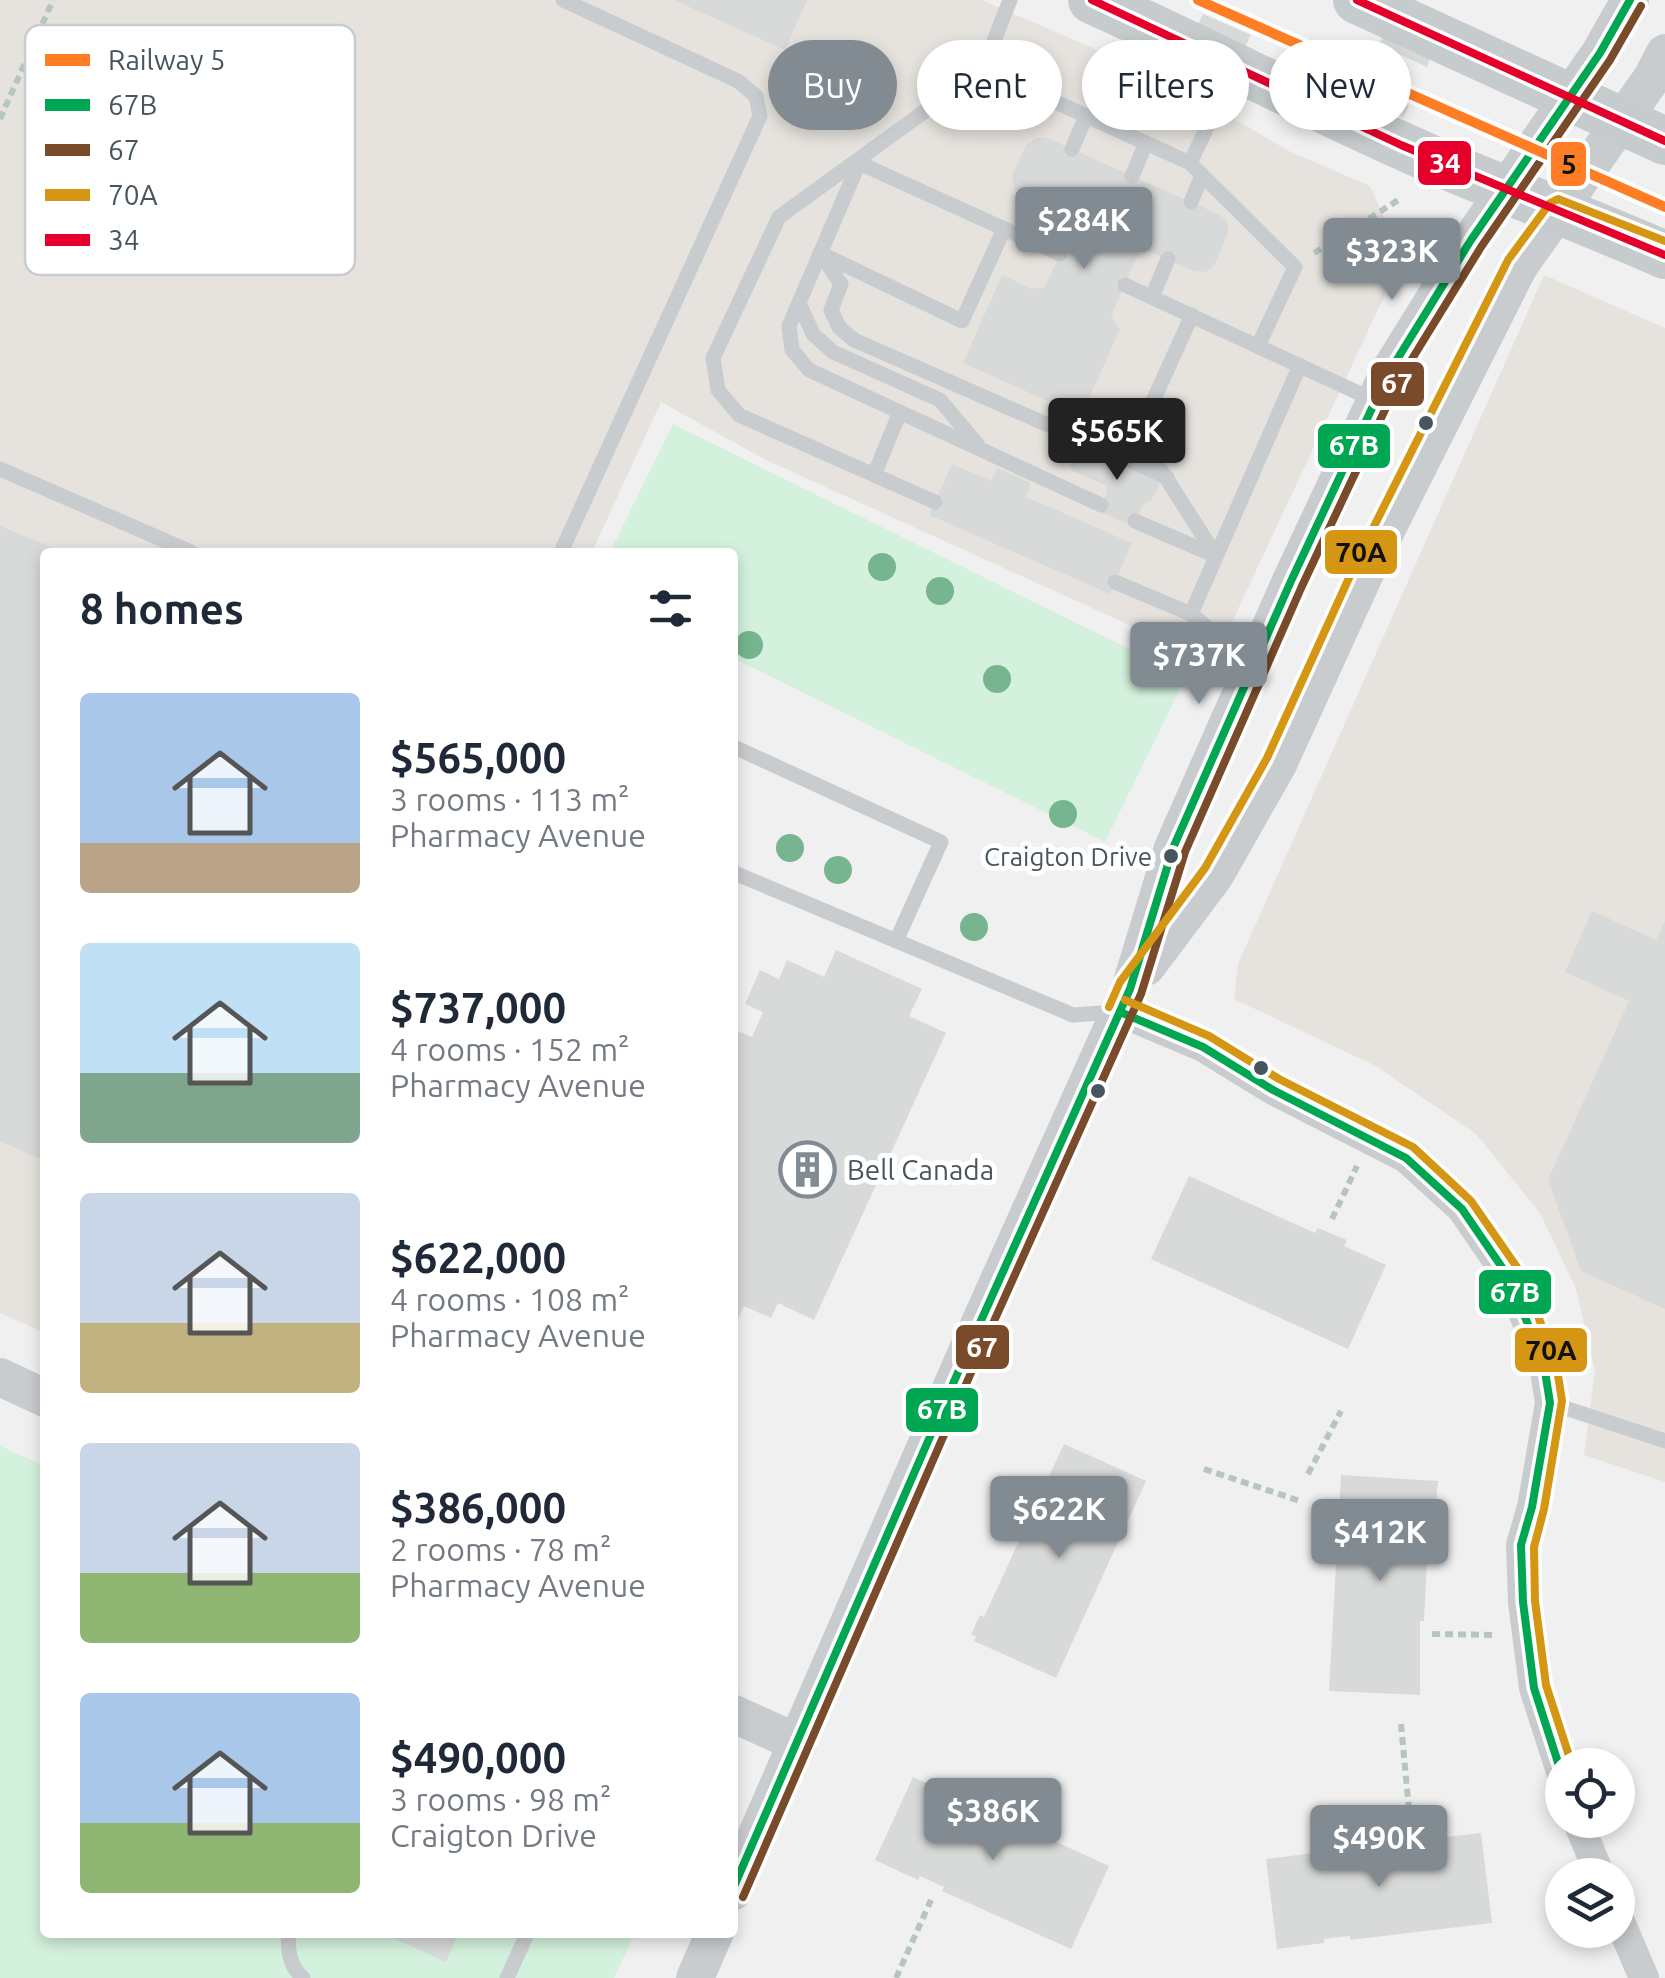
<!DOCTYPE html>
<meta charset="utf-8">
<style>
:root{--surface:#fff;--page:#f6f6f7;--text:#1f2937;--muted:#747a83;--accent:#828b91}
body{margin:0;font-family:Ubuntu,sans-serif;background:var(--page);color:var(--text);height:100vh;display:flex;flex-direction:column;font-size:38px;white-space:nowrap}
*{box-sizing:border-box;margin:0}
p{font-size:32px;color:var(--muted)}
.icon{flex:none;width:55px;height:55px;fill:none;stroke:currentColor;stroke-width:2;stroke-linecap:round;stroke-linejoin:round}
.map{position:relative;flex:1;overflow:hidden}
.panel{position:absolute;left:40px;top:548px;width:698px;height:1390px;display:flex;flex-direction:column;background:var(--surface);border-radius:10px;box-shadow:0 5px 15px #0003}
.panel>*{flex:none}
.guide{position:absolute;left:768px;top:40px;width:748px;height:90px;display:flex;gap:20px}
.fabs{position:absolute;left:1545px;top:1748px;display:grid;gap:20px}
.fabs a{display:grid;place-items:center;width:90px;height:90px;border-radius:50%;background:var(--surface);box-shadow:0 5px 15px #0003;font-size:50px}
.price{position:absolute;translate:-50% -85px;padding:0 22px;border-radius:10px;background:var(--accent);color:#fff;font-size:32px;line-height:65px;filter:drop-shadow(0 2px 5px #0008)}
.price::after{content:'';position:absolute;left:50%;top:60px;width:30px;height:22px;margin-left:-15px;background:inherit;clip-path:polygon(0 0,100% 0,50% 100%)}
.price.active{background:#222;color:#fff}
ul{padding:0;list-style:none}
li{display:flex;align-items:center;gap:30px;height:250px;padding:0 40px}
li span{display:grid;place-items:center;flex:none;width:280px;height:200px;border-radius:10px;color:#555}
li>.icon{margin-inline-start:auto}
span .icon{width:120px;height:120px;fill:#fffc;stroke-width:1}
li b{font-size:42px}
h2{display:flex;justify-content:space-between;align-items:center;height:120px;padding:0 40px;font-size:42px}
.pill{padding:0 35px;border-radius:45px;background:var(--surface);box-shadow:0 5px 15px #0003;font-size:35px;line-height:90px}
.pill.active{background:var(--accent);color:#fff}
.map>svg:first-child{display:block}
.commercial{fill:#e6e3de}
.green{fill:#d3f1dc}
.building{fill:#d8d9d9}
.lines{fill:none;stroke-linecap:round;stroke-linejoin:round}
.path{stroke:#b7c5bf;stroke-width:6;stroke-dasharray:8 5;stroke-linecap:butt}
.service{stroke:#c9cccf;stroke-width:15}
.minor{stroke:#c9cccf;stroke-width:30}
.tertiary{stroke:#c9cccf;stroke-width:38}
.primary{stroke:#c6cbcd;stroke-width:48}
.bus-1-casing{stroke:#fff;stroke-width:15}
.bus-2-casing{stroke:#fff;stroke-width:15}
.bus-3-casing{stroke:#fff;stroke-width:15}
.bus-4-casing{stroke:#fff;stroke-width:15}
.bus-1{stroke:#00a651;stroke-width:8}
.bus-2{stroke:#7a4b2a;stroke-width:8}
.bus-3{stroke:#d49613;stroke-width:8}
.bus-4{stroke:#e4002b;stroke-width:8}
.rail-1-casing{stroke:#fff;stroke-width:18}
.rail-1{stroke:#ff7d24;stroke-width:10}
.tree{fill:#76b58f}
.bus-dot{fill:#46555e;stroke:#fff;stroke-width:4}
.labels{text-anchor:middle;stroke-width:10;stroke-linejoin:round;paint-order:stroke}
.bus-label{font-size:26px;fill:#46555e;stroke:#fff;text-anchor:end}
.poi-label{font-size:28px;fill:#46555e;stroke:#fff;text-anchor:start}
.key{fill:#fff;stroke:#c8cccf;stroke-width:2.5}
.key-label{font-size:28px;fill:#46555e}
.line-badge{stroke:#fff;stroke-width:4}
.badge-label{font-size:28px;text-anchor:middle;font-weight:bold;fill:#fff}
.pale-badge-label{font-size:28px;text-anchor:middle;font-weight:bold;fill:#111}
</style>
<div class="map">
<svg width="1665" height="1978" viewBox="0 0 1665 1978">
<rect width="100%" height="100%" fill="#f1f0f0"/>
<!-- commercial -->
<g class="commercial">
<path d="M 0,0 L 982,0 L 1173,83 L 1289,151 L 1370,186 L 1402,258 L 1213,663 L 766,460 L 661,402 L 592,552 L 45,552 L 45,1333 L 0,1313 Z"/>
<path d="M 1544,275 L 1665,328 L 1665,1482 L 1584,1455 L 1595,1371 L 1576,1289 L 1540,1213 L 1476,1134 L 1376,1066 L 1234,999 L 1238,964 Z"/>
</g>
<!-- green -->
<g class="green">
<path d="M 673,424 L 1186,677 L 1105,842 L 733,658 L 732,552 L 610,552 Z"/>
<path d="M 0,1446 L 45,1466 L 45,1932 L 635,1933 L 614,1978 L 0,1978 Z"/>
</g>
<!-- building -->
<g class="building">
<path d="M 674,0 L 807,0 L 785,50 Z"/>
<path d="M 1203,14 L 1251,35 L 1245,47 L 1197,26 Z"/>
<path d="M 1384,32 L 1432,54 L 1427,67 L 1379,45 Z"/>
<path d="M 1361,85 L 1409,106 L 1403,118 L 1355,97 Z"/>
<path d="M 1036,138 L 1047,138 L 1218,214 L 1225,219 L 1229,229 L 1215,265 L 1205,272 L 1193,271 L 1141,248 L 1111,316 L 1120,329 L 1081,416 L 963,363 L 1002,275 L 1032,289 L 1045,287 L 1076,218 L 1019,193 L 1014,188 L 1012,176 L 1026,145 Z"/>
<path d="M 1085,444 L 1155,476 L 1160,483 L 1151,501 L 1143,505 L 1133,526 L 1098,511 L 1107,493 L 1105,485 L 1073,471 L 1070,465 L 1079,447 Z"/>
<path d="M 952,464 L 991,481 L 997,468 L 1031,483 L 1026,497 L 1132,543 L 1110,594 L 929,515 Z"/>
<path d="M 0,526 L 64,552 L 45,552 L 45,1161 L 0,1141 Z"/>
<path d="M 1592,911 L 1656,940 L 1665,921 L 1665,1309 L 1581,1271 L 1548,1180 L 1629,1001 L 1565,972 Z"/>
<path d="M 836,950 L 922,989 L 909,1016 L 946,1033 L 814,1320 L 778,1303 L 771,1318 L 744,1306 L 736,1324 L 732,1322 L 732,1029 L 752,1037 L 763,1012 L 745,1004 L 760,970 L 779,979 L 787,960 L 824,977 Z"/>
<path d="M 1189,1176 L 1315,1233 L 1318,1228 L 1347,1240 L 1344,1246 L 1386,1265 L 1348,1349 L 1151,1259 Z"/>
<path d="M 1064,1444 L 1146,1481 L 1056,1678 L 974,1641 L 976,1636 L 971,1635 L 980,1615 L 984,1617 L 1031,1515 L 1025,1512 L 1038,1484 L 1044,1487 Z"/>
<path d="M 1341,1475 L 1438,1481 L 1436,1504 L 1430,1504 L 1424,1621 L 1420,1621 L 1420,1695 L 1329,1691 Z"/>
<path d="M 913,1777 L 1041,1835 L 1044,1828 L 1058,1834 L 1054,1841 L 1109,1866 L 1071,1949 L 942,1891 L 944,1887 L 920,1876 L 918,1880 L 875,1860 Z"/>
<path d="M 1419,1832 L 1420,1840 L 1481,1833 L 1492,1923 L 1350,1940 L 1350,1936 L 1324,1939 L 1324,1943 L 1277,1949 L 1266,1859 L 1405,1842 L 1404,1834 Z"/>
<path d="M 380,1932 L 459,1932 L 446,1962 Z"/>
</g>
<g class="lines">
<!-- path -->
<g class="path">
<path d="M 0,119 L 53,0"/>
<path d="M 1314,253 L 1400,199"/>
<path d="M 1332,1219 L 1357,1166"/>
<path d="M 1204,1469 L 1300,1501"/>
<path d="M 1308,1474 L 1341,1411"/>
<path d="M 1432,1634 L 1496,1635"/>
<path d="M 1401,1724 L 1411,1831"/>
<path d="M 896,1978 L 931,1900"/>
</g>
<!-- service -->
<g class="service">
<path d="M 983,69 L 1190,163 L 1233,73"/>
<path d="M 1072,149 L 1086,116"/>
<path d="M 859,163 L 789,326 L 792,350 L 809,370 L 1101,505"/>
<path d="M 859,163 L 1060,254"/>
<path d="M 1190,163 L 1295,267 L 1258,346"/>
<path d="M 1132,176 L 1146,143"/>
<path d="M 1191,202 L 1202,175"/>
<path d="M 1032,242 L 1048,206"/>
<path d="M 820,253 L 841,284 L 831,310 L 839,327 L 854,340 L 1167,477"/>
<path d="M 824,255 L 962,321 L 1004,229"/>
<path d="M 1125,285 L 1376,401"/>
<path d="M 1152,297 L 1168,259"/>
<path d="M 799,303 L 813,334 L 833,352 L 940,400 L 977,444"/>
<path d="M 1192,315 L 1138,434 L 1216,556"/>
<path d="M 0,469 L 191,552"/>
<path d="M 874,475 L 900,412"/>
<path d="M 935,502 L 739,415 L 718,390 L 713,358 L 779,217 L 983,69 L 1010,0"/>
<path d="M 1135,521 L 1216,556"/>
<path d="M 561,552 L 760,116 L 756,96 L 738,81 L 563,0"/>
<path d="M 1115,582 L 1191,614"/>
<path d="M 1258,657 L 1224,641 L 1191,614 L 1300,365"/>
<path d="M 732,746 L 941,842 L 896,941"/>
<path d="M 732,872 L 1073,1015 L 1115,1012"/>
<path d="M 1550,1403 L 1665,1441"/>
<path d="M 289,1932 C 287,1950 290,1967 303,1978"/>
<path d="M 507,1978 L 528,1932"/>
</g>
<!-- minor -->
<g class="minor">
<path d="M 1120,1012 L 1203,1047 L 1273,1090 L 1406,1158 L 1462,1209 L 1510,1279 L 1544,1365 L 1550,1403 L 1532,1507 L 1521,1545 L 1523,1602 L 1534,1688 L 1562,1775"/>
<path d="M 1577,1820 L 1600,1875"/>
<path d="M 1618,1917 L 1644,1978"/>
</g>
<!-- tertiary -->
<g class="tertiary">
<path d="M 1146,967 L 1215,875 L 1278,764 L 1370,562 L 1519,266 L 1652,78 L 1665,53"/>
<path d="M 0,1377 L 45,1398"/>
<path d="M 732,1713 L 798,1743"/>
<path d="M 732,1892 L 966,1354 L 1130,989 L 1173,848 L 1291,581 L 1388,374 L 1471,240 L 1600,53 L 1630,0"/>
<path d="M 695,1978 L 715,1932"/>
</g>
<!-- primary -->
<g class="primary">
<path d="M 1092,0 C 1211,53 1326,114 1445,165 C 1518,196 1593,223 1665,255"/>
<path d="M 1357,0 L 1665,141"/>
</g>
<defs>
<g id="bus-1">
<path d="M 1120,1012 L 1203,1047 L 1273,1090 L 1406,1158 L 1462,1209 L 1510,1279 L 1544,1365 L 1550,1403 L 1532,1507 L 1521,1545 L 1523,1602 L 1534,1688 L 1562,1775"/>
<path d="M 732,1891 L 966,1354 L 1130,989 L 1173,848 L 1291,581 L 1388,374 L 1471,240 L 1600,53 L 1630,0"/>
</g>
<path id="bus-2" d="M 743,1897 L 977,1359 L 1141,994 L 1185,852 L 1302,586 L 1399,380 L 1481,247 L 1610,60 L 1641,6"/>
<g id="bus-3">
<path d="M 1125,1000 L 1209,1036 L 1279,1079 L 1413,1147 L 1471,1201 L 1521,1273 L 1556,1362 L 1562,1401 L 1544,1509 L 1534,1547 L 1535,1601 L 1546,1685 L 1572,1765"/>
<path d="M 1109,1007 L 1120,982 L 1205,868 L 1267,758 L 1359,556 L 1508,260 L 1550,203 L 1558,199 L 1665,241"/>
</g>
<g id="bus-4">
<path d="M 1092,0 L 1401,145 L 1665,255"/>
<path d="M 1357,0 L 1665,141"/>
</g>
</defs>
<!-- bus-1 casing -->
<use href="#bus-1" class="bus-1-casing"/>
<!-- bus-2 casing -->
<use href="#bus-2" class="bus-2-casing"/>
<!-- bus-3 casing -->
<use href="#bus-3" class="bus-3-casing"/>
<!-- bus-4 casing -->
<use href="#bus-4" class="bus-4-casing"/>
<!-- bus-1 -->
<use href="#bus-1" class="bus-1"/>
<!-- bus-2 -->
<use href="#bus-2" class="bus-2"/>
<!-- bus-3 -->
<use href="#bus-3" class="bus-3"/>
<!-- bus-4 -->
<use href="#bus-4" class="bus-4"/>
<defs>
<path id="rail-1" d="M 1198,0 L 1665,207"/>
</defs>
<!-- rail-1 casing -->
<use href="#rail-1" class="rail-1-casing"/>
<!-- rail-1 -->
<use href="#rail-1" class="rail-1"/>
</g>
<!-- trees -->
<g class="tree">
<circle cx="882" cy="567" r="14"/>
<circle cx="940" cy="591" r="14"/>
<circle cx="749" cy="645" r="14"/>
<circle cx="997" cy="679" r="14"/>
<circle cx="1063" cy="814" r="14"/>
<circle cx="790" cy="848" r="14"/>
<circle cx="838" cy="870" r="14"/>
<circle cx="974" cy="927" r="14"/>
</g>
<!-- icons -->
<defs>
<symbol id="building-ring" viewBox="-11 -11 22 22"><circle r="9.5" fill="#fff" stroke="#828b91" stroke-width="1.5"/><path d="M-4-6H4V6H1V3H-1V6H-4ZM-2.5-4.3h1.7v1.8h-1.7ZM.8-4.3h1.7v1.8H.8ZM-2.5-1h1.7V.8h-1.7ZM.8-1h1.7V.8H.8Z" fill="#828b91"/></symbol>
</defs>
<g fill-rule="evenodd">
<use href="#building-ring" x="776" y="1138" width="63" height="63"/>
</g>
<!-- markers -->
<g class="bus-dot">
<circle cx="1426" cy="423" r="9"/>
<circle cx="1171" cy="856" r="9"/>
<circle cx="1261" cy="1068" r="9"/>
<circle cx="1098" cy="1091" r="9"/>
</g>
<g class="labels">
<!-- bus labels -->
<g class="bus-label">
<text x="1152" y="866">Craigton Drive</text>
</g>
<!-- poi labels -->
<g class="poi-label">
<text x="847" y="1180">Bell Canada</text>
</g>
</g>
<!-- legend -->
<rect x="25" y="25" width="330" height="250" rx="15" class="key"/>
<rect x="45" y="54" width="45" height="12" fill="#ff7d24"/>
<rect x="45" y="99" width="45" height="12" fill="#00a651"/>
<rect x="45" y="144" width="45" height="12" fill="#7a4b2a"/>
<rect x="45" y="189" width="45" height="12" fill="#d49613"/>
<rect x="45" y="234" width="45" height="12" fill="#e4002b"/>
<g class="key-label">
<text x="108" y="70">Railway 5</text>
<text x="108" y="115">67B</text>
<text x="108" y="160">67</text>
<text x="108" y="205">70A</text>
<text x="108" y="250">34</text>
</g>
<g class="line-badge">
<rect x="1416" y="139" width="57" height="48" rx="10" fill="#e4002b"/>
<rect x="1549" y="140" width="39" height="48" rx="10" fill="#ff7d24"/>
<rect x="1369" y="360" width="57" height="48" rx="10" fill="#7a4b2a"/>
<rect x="1316" y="422" width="76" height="48" rx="10" fill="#00a651"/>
<rect x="1323" y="528" width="76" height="48" rx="10" fill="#d49613"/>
<rect x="1477" y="1268" width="76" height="48" rx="10" fill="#00a651"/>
<rect x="954" y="1323" width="57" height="48" rx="10" fill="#7a4b2a"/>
<rect x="1513" y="1326" width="76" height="48" rx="10" fill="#d49613"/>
<rect x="904" y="1386" width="76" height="48" rx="10" fill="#00a651"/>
</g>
<g class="badge-label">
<text x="1445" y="173">34</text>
<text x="1397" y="393">67</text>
<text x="1354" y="455">67B</text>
<text x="1515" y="1302">67B</text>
<text x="982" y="1357">67</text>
<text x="942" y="1419">67B</text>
</g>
<g class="pale-badge-label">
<text x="1569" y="174">5</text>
<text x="1361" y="562">70A</text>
<text x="1551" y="1360">70A</text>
</g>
</svg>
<div class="fabs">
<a><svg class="icon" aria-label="locate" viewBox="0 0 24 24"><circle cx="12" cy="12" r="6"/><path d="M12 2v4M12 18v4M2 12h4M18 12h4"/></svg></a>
<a><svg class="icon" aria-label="layers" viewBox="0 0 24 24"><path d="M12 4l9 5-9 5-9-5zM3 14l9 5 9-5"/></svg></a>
</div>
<b class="price" style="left:1084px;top:272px">$284K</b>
<b class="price" style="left:1392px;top:303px">$323K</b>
<b class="price active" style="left:1117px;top:483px">$565K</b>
<b class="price" style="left:1199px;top:707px">$737K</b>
<b class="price" style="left:1059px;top:1561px">$622K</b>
<b class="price" style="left:1380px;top:1584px">$412K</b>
<b class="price" style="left:993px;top:1863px">$386K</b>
<b class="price" style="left:1379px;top:1890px">$490K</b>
<div class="guide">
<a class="pill active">Buy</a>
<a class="pill">Rent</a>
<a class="pill">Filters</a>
<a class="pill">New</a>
</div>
<section class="panel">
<h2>8 homes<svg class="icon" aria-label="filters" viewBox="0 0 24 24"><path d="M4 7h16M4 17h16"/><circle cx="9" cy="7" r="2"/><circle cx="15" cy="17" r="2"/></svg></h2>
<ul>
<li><span style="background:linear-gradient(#a9c7e8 75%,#b9a48a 0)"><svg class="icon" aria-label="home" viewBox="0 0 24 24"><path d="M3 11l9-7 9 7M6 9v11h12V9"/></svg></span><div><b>$565,000</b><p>3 rooms · 113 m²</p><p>Pharmacy Avenue</p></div></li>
<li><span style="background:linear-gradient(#bfe0f5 65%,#7fa58c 0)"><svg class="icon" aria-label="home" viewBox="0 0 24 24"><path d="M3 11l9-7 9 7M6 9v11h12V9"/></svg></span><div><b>$737,000</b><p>4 rooms · 152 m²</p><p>Pharmacy Avenue</p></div></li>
<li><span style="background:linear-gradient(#c9d6e8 65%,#c2b280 0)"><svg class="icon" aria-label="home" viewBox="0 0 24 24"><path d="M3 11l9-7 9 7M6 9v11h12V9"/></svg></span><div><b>$622,000</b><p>4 rooms · 108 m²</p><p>Pharmacy Avenue</p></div></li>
<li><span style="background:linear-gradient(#c9d6e8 65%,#8fb573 0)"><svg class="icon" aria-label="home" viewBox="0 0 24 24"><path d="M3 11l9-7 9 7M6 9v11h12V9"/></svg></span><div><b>$386,000</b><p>2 rooms · 78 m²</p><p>Pharmacy Avenue</p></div></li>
<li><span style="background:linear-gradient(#a9c7e8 65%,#8fb573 0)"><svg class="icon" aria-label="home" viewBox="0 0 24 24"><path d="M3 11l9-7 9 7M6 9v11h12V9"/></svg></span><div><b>$490,000</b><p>3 rooms · 98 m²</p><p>Craigton Drive</p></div></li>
</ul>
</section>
</div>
